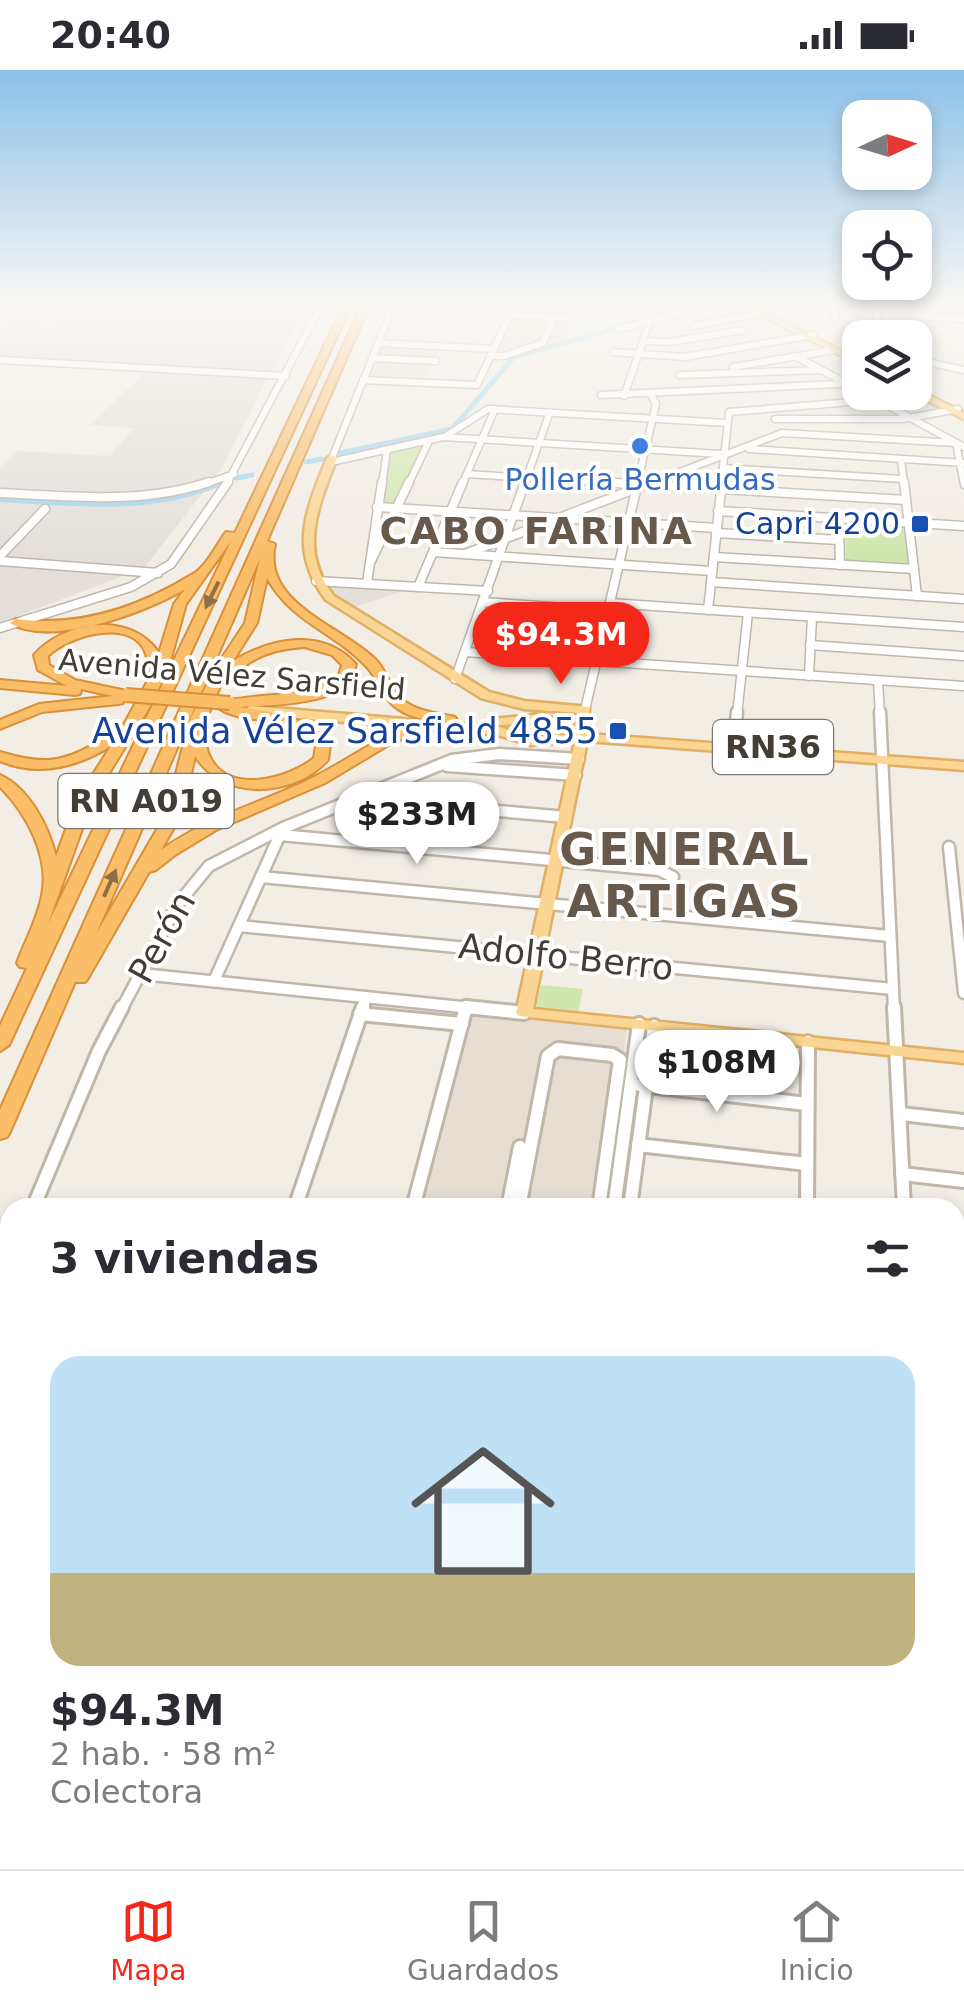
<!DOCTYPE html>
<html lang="es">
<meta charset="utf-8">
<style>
:root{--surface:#fff;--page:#f7f7f7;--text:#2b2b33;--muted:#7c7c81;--line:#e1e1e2;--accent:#f42819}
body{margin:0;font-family:"DejaVu Sans",sans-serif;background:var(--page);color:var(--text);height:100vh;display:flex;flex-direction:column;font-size:38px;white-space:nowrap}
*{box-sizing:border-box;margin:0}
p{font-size:32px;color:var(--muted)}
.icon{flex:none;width:55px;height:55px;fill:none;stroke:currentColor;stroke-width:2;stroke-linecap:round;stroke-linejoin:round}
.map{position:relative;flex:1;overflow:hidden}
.details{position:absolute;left:0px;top:1128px;width:965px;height:672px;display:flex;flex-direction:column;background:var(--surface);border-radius:30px 30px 0 0;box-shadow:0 5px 15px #0003}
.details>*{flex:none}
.needle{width:65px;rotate:86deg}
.buttons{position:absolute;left:842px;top:30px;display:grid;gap:20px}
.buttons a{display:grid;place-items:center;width:90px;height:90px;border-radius:20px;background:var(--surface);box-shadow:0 5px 15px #0003;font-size:50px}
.price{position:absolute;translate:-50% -85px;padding:0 22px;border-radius:35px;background:#fff;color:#222;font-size:32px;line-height:65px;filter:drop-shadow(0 2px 5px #0008)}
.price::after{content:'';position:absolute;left:50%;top:60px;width:30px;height:22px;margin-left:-15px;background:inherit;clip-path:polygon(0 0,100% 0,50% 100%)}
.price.on{background:var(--accent);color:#fff}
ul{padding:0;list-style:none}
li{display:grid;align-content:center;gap:20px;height:530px;padding:0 50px}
li span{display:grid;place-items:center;height:310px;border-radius:30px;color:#555}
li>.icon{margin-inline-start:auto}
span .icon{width:180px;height:180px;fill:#fffc;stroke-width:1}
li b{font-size:42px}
h2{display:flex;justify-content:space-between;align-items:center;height:120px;padding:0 50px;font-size:42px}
.status{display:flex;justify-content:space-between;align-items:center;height:70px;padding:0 50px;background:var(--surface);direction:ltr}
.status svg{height:28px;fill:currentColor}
.tab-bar{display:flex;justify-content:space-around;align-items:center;height:140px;border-top:2px solid var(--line);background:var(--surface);font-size:28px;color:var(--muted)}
.tab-bar a{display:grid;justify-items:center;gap:5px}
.tab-bar .on{color:var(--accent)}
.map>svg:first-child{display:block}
.residential{fill:#e6ded3}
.industrial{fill:#e4dfda}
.green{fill:#d1e6ae}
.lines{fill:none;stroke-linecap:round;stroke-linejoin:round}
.canal-far1{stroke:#a2d5ee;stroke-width:5}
.canal{stroke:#a2d5ee;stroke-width:8}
.minor-far4-casing{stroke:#c0b7ab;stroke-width:9}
.minor-far3-casing{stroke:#c0b7ab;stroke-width:11}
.minor-far2-casing{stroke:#c0b7ab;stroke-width:15}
.minor-far1-casing{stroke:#c0b7ab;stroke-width:18}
.minor-casing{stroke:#c0b7ab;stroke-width:21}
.major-casing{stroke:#e0b065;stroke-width:5}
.highway-casing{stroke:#d99038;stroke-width:4}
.minor-far4{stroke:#fff;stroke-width:6}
.minor-far3{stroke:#fff;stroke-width:8}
.minor-far2{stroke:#fff;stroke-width:10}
.minor-far1{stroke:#fff;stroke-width:12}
.minor{stroke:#fff;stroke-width:16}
.major{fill:#fbd594;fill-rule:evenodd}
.highway{fill:#fabd68;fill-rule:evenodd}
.highway-bridge-casing{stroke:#d99038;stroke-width:16;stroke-linecap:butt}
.highway-bridge{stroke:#fabd68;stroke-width:12}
.oneway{fill:#8d7049}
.shop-dot{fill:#3f7fe0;stroke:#fff;stroke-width:4}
.transit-dot{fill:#1a4fb4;stroke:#fff;stroke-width:4}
.labels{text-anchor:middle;stroke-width:8;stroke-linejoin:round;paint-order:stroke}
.far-shop-label{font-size:30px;fill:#366cbe;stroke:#fff}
.far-transit-label{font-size:30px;fill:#164399;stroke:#fff;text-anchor:end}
.far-street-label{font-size:30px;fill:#443d35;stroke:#fff}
.shield{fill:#fff;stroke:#7c7772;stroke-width:2.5}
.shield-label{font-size:32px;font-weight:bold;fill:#443d35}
.transit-label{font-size:35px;fill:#164399;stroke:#fff;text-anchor:end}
.street-label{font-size:35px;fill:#443d35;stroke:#fff}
.far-district-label{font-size:38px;font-weight:bold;letter-spacing:2.5px;fill:#675a4c;stroke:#fff}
.district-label{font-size:45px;font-weight:bold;letter-spacing:2.5px;fill:#675a4c;stroke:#fff}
</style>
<div class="status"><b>20:40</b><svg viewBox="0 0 49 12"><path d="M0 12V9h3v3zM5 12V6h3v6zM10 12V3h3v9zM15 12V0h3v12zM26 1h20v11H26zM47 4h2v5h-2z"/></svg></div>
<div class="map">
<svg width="964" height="1799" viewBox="0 0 964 1799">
<rect width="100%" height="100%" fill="#f2ede5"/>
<!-- residential -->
<g class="residential">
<path d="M 0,234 L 70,234 L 44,255 L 0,253 Z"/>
<path d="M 520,234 L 577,234 L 565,268 L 493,286 Z"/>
<path d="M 380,274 L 441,277 L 423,312 L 366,309 Z"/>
<path d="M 472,941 L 627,958 L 603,1137 L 422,1138 Z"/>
</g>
<!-- industrial -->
<g class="industrial">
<path d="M 74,234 L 306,234 L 220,401 L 144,498 L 0,553 L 0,399 L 18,381 L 110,386 L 134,358 L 90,355 L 151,296 L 0,288 L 0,254 L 48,256 Z"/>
<path d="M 325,513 L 409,519 L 352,538 Z"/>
</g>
<!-- green -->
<g class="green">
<path d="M 421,373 L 426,374 L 393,435 L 382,435 L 392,381 Z"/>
<path d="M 845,450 L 906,454 L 910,496 L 846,492 Z"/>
<path d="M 541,915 L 583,919 L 578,944 L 543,941 L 536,936 Z"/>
</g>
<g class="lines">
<!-- canal-far1 -->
<g class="canal-far1">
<path d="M 341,383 L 452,359 L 514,287 L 701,234"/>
<path d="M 306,392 L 322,389"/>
<path d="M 236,408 L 252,405"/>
<path d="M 214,415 L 221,412"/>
</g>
<!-- canal -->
<path class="canal" d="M 0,428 C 75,432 149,442 220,412"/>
<defs>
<g id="minor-far4">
<path d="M 835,234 L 835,248"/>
<path d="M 867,234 L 964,238"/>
<path d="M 877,234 L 877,250"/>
<path d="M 911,236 L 914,246 L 964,249"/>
<path d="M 0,237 L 4,234"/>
<path d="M 510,245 L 569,248"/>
<path d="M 694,256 L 761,243"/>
<path d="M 619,259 L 716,234"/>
<path d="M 643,271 L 670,272 L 743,260"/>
<path d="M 378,273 L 494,279"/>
<path d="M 613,282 L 685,287 L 813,265"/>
<path d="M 491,286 L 504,286 L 543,273 L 554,248"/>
<path d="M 795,286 L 848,314"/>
<path d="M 372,288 L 436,291"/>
<path d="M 0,290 L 286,306"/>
<path d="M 932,293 L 964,300"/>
<path d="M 733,297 L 834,280"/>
<path d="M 680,305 L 821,300"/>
<path d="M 363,310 L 477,315 L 515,234"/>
<path d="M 863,322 L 964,377"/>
<path d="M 601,325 L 860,313"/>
<path d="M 624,326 L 650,251"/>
<path d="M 775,349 L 903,349 L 958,339"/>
<path d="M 446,366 L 488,339 L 727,353"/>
<path d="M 956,373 L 964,415"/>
<path d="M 749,379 L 964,393"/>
<path d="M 332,388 L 394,234"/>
<path d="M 901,389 L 904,415"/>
<path d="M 331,392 L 443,367 L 721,384"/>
<path d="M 723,398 L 903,409"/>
<path d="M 467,404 L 641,415"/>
<path d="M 202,415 L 234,404"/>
<path d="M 226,415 L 322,234"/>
<path d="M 382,415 L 387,380"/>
<path d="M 408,415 L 429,371"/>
<path d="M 462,415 L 495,339"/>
<path d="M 524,415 L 550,342"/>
<path d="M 637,415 L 656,334 L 651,325"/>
<path d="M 646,415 L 782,363 L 956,373"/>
<path d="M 721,415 L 729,342 L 876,330"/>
</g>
<g id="minor-far3">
<path d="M 601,412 L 692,418"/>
<path d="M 904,412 L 917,526"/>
<path d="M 721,419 L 906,430"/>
<path d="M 0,423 C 71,426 141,435 209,412"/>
<path d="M 377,437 L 717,458"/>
<path d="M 718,441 L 964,456"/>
<path d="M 839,448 L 840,495"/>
<path d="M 716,463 L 839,470"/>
<path d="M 434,482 L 712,501"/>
<path d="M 465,484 L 653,412"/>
<path d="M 0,486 L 45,439"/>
<path d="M 714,487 L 914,499"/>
<path d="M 0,491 L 158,503"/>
<path d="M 370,493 L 409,412"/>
<path d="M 316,511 L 488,521"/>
<path d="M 711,512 L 964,529"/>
<path d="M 367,513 L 382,412"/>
<path d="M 418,517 L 463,412"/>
<path d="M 484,532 L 608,541"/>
<path d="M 610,533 L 964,557"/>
<path d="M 708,540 L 722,412"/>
<path d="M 0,558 L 131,517 L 171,494 L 228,412"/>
<path d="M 810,575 L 964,586"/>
<path d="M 465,582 L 964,616"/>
<path d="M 809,606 L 812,547"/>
<path d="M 455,609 L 525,412"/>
<path d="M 878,611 L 880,645"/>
<path d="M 585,640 L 638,412"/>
<path d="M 737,645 L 748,543"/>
</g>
<g id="minor-far2">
<path d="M 880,642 L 894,940"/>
<path d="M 734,674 L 737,642"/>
<path d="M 447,696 L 576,705"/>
<path d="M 362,729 L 566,747"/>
<path d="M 280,765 L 659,800 L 673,807"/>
<path d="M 949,777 L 964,923"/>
<path d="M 261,807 L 890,866"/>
<path d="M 239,856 L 893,919"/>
<path d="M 141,904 L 491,940"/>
<path d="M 214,911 L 282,760"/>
<path d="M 121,940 L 177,835 L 209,796 L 283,758 L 452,690 L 499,684 L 579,689"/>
<path d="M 362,940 L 366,927"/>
</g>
<g id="minor-far1">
<path d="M 466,937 L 524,943"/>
<path d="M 894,937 L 904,1138"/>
<path d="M 360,944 L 462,954"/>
<path d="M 640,1015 L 807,1034"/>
<path d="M 901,1044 L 964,1051"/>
<path d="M 638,1075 L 807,1094"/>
<path d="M 902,1104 L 964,1111"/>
<path d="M 33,1138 L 99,981 L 122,937"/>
<path d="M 295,1138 L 363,937"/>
<path d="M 413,1138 L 466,937"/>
<path d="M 508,1138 L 520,1077"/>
<path d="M 519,1138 L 548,986 L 558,979 L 612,985 L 620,990 L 599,1138"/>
<path d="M 614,1138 L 639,954"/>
<path d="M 630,1138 L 654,956"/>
<path d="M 807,1138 L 808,972"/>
<path d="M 955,1184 L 964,1185"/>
<path d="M 0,1222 L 10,1196"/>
<path d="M 0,1295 L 10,1296"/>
</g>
<g id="minor">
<path d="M 955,1388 L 964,1390"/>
<path d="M 955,1487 L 964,1488"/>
<path d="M 955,1591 L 964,1592"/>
<path d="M 0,1715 L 10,1687"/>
<path d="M 955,1716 L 964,1717"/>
<path d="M 640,1790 L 642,1799"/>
<path d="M 661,1790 L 663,1799"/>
<path d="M 777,1790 L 834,1799"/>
<path d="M 932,1790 L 964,1795"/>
<path d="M 231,1799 L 233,1790"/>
<path d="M 364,1799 L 366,1790"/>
<path d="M 508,1799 L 510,1790"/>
</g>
<g id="major">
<path d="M 738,234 L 747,234 L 860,290 L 860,295 Z"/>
<path d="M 915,318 L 964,343 L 964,349 L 912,323 L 915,322 Z"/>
<path d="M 332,385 L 337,388 C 318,436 298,481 334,526 L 489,622 L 524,631 L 589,637 L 588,664 L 964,692 L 964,700 L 587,671 L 533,939 L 964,983 L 964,993 L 519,946 L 516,943 L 575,671 L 531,675 L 498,665 L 250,644 L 244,640 L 250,636 L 499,657 L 532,667 L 576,664 L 540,652 L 489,656 L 487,653 L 493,649 L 541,644 L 577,656 L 579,643 L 524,639 L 481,628 L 326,530 C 288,480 306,441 327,388 Z"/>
</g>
<g id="highway">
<path d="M 344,234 L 352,234 L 9,975 L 0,981 L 0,956 L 27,898 L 20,897 L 17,893 C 25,871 38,848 42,825 C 50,787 27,744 0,717 L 0,705 C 29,718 49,757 56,787 L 76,731 L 111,676 C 77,697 38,707 0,691 L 0,682 C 37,693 59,695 94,674 C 104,668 112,661 122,658 L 152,603 L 148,600 C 148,595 148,589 146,584 C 133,546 68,566 48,586 L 49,595 L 75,610 L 131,622 L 131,628 L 124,629 L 123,633 L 118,634 L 42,642 L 0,659 L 0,650 L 39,634 L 113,626 L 81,619 L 80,624 L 75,625 L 0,618 L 0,610 L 67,616 L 38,600 L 34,585 C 65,550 131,541 159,583 L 174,534 L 185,519 C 147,542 51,578 10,553 L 16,549 C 80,558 139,537 193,504 C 206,497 217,474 226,462 L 235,463 ZM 231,471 L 48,854 L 92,731 L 149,638 L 168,599 L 186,534 Z"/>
<path d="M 362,234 L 370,234 L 267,471 L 275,474 C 261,535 345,557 377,591 C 388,603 390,620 403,630 C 418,642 437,643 455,647 L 457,650 L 450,654 C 432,651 413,649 398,639 C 381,628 379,609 366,596 C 333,561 292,553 267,508 L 257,553 L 233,591 C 272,568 322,557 356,594 C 354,599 354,605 351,610 C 335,635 267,635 240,637 C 275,642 308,647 330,675 L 328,690 C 294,727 224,732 195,686 L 182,744 L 161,780 C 209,746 265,732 316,706 C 355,686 386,661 428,651 L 435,655 L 390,674 L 325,713 L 216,760 L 175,785 L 156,800 L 149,802 L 88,908 L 85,912 L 75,912 L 10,1062 L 7,1067 L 0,1069 L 0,1040 ZM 260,488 L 245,553 L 212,603 L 189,652 L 166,744 L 96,864 ZM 305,577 L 332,585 L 342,595 L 338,608 C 303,628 268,623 230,630 L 230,635 L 220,639 C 249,657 284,640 316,676 L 314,688 C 288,709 227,726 209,685 C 206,679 206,670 205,662 L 202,659 L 224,607 C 235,605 243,596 254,590 C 270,581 286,578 305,577 Z"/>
</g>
</defs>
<!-- minor-far4 casing -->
<use href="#minor-far4" class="minor-far4-casing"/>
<!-- minor-far3 casing -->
<use href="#minor-far3" class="minor-far3-casing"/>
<!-- minor-far2 casing -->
<use href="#minor-far2" class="minor-far2-casing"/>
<!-- minor-far1 casing -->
<use href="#minor-far1" class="minor-far1-casing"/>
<!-- minor casing -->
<use href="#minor" class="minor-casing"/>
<!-- major casing -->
<use href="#major" class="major-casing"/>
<!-- highway casing -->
<use href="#highway" class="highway-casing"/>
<!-- minor-far4 -->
<use href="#minor-far4" class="minor-far4"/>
<!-- minor-far3 -->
<use href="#minor-far3" class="minor-far3"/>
<!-- minor-far2 -->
<use href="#minor-far2" class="minor-far2"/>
<!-- minor-far1 -->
<use href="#minor-far1" class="minor-far1"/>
<!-- minor -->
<use href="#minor" class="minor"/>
<!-- major -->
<use href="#major" class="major"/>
<!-- highway -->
<use href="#highway" class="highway"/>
<defs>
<path id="highway-bridge" d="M 126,625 L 230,633"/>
</defs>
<!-- highway-bridge casing -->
<use href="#highway-bridge" class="highway-bridge-casing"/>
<!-- highway-bridge -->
<use href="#highway-bridge" class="highway-bridge"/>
</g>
<!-- one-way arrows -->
<defs><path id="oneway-solid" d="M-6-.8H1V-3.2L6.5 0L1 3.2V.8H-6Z" transform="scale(2.5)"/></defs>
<g class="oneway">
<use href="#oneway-solid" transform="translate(212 525) rotate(116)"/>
<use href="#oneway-solid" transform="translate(110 813) rotate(-66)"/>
</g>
<!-- sky -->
<linearGradient id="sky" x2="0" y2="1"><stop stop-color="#8cc1ea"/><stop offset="0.48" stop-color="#f9f7f3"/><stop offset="1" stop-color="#f9f7f3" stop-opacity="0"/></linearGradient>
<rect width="964" height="486" fill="url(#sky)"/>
<!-- markers -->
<circle class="shop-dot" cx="640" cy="376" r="10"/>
<g class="transit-dot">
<rect x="910" y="444" width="20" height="20" rx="5"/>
<rect x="608" y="651" width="20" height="20" rx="5"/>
</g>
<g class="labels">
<!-- far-shop labels -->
<g class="far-shop-label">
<text x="640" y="420">Pollería Bermudas</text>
</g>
<!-- far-transit labels -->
<g class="far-transit-label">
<text x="900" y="464">Capri 4200</text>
</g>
<!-- far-street labels -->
<g class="far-street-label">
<text transform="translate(232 605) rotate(5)" y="10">Avenida Vélez Sarsfield</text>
</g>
<!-- shield labels -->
<g class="shield">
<rect x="713" y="650" width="120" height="54" rx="8"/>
<rect x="58.5" y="704" width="175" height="54" rx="8"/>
</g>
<g class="shield-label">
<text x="773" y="688">RN36</text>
<text x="146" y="742">RN A019</text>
</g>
<!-- transit labels -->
<g class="transit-label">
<text x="598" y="673">Avenida Vélez Sarsfield 4855</text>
</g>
<!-- street labels -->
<g class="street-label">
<text transform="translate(162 867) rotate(-61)" y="12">Perón</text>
<text transform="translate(566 887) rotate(6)" y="12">Adolfo Berro</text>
</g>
<!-- far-district labels -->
<g class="far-district-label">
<text x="537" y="474">CABO FARINA</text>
</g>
<!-- district labels -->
<g class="district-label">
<text x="685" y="795">GENERAL<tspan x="685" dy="52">ARTIGAS</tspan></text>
</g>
</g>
</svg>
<div class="buttons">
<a><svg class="needle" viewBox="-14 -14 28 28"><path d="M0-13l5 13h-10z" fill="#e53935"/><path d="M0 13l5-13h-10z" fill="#7c7c81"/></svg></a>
<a><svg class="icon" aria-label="locate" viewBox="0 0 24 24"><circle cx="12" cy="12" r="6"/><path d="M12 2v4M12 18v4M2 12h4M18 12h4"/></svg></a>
<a><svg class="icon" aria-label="layers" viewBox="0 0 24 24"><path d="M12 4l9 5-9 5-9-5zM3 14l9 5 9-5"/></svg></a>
</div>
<b class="price on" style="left:561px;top:617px">$94.3M</b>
<b class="price" style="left:417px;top:797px">$233M</b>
<b class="price" style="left:717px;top:1045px">$108M</b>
<section class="details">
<h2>3 viviendas<svg class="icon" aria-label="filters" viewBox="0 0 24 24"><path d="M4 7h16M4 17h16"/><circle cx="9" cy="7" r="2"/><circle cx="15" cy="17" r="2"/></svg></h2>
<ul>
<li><span style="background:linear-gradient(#bfe0f5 70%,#c2b280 0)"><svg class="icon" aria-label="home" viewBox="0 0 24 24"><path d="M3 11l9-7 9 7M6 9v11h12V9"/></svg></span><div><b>$94.3M</b><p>2 hab. · 58 m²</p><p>Colectora</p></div></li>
</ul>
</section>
</div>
<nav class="tab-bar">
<a class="on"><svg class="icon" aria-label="map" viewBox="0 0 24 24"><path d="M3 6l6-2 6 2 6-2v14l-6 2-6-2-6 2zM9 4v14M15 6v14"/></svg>Mapa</a>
<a><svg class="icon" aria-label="saved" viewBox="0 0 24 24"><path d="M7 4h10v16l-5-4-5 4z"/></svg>Guardados</a>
<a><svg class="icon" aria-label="home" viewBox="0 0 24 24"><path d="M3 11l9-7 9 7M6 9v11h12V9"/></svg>Inicio</a>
</nav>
